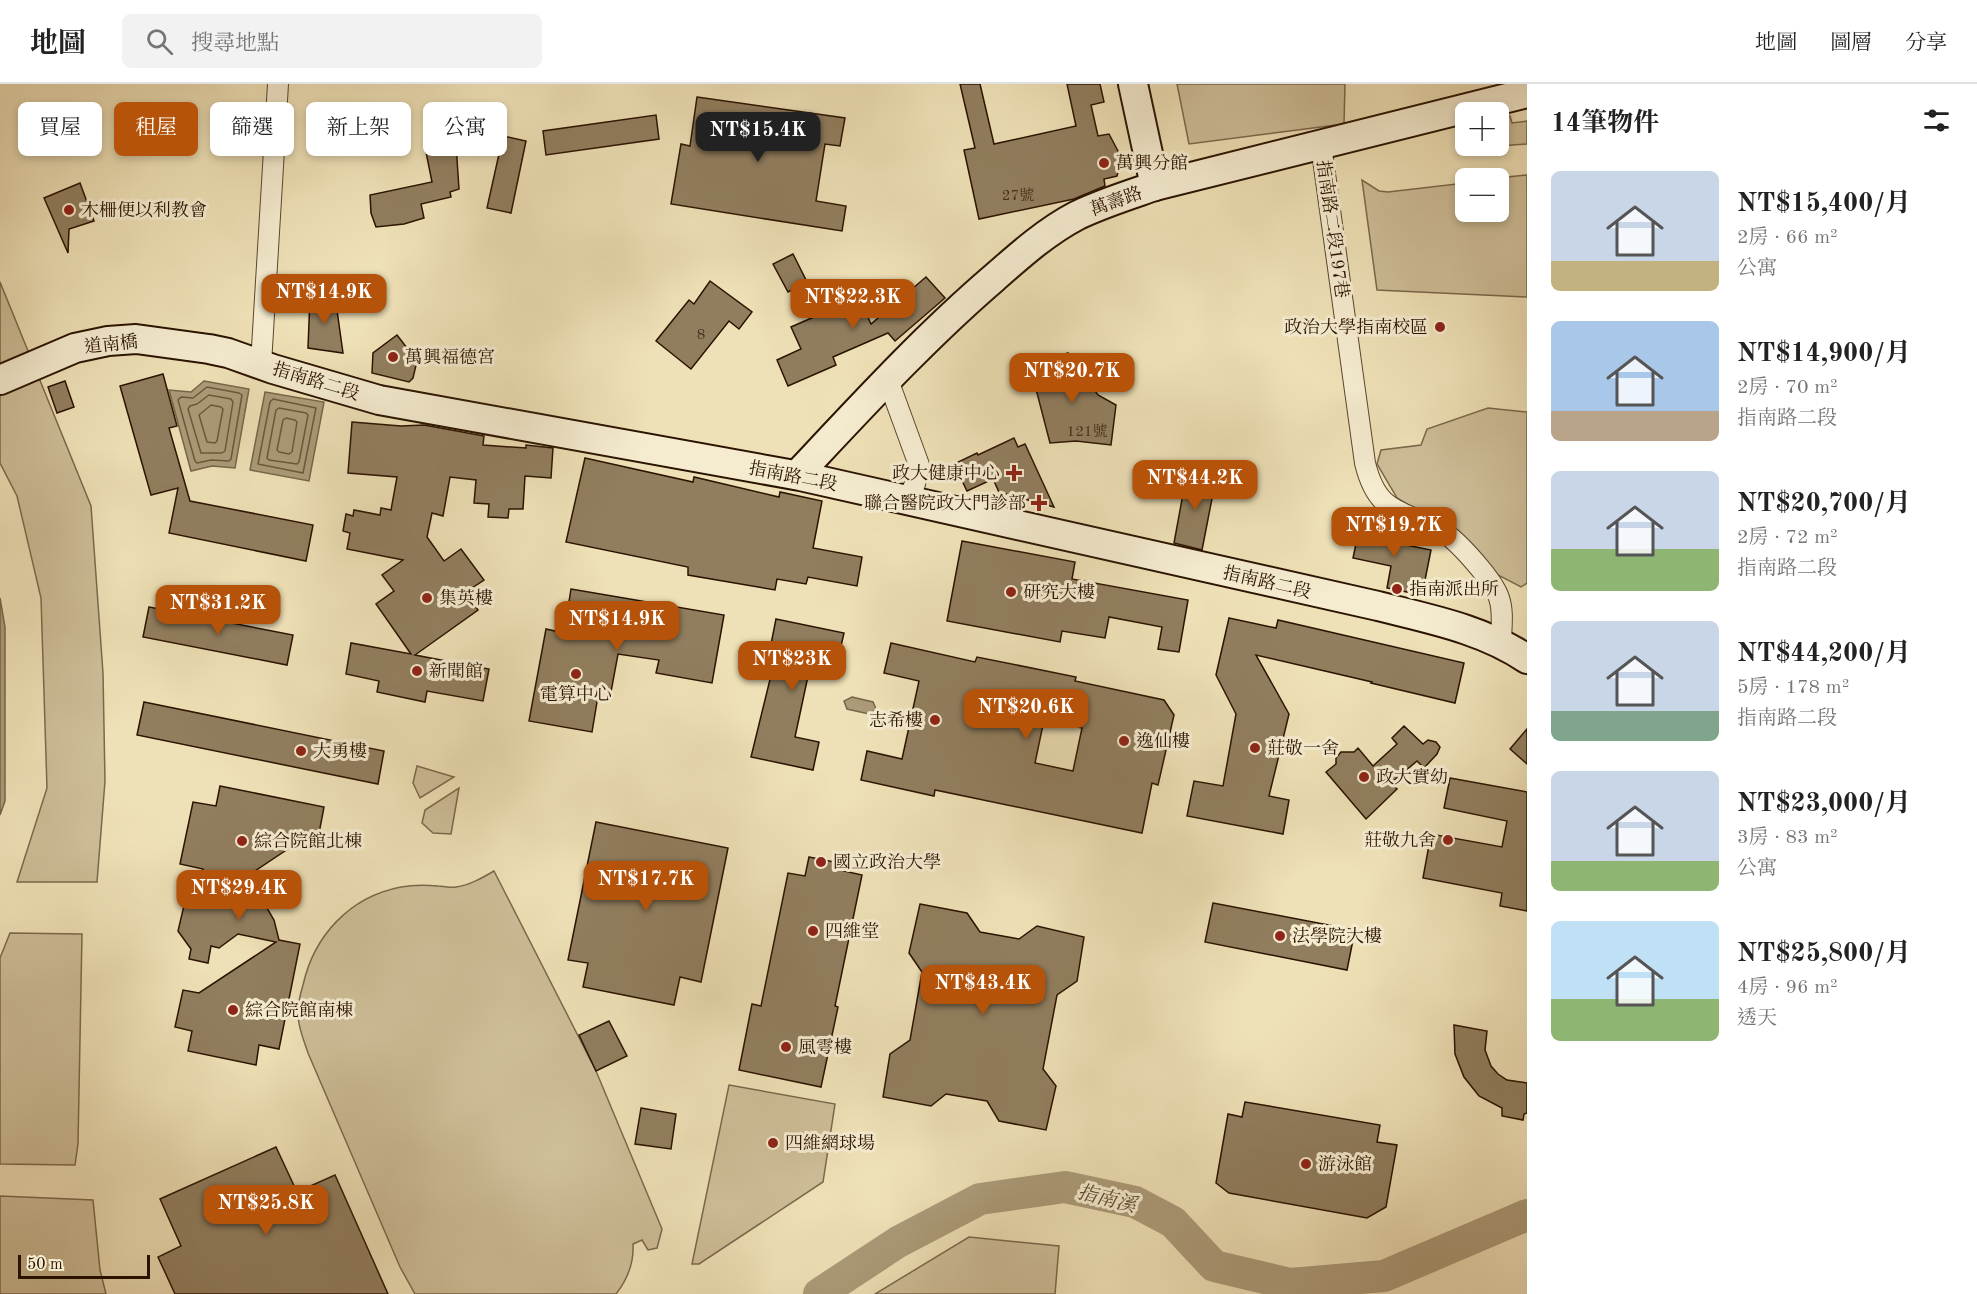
<!DOCTYPE html>
<html lang="zh-TW">
<meta charset="utf-8">
<style>
:root{--surface:#fff;--page:#f2f2f2;--text:#222;--muted:#767676;--line:#e0e0e0;--accent:#b45309}
body{margin:0;font-family:"Old Standard TT","Noto Serif TC",serif;background:var(--page);color:var(--text);height:100vh;display:flex;flex-direction:column;font-size:22px;white-space:nowrap}
*{box-sizing:border-box;margin:0}
p{font-size:20px;color:var(--muted)}
.icon{flex:none;width:33px;height:33px;fill:none;stroke:currentColor;stroke-width:2;stroke-linecap:round;stroke-linejoin:round}
.map{position:relative;flex:1;overflow:hidden}
.sheet{display:flex;flex-direction:column;background:var(--surface);width:450px}
.sheet>*{flex:none}
.top-card{position:absolute;left:18px;top:18px;width:570px;height:54px;display:flex;gap:12px}
.buttons{position:absolute;left:1455px;top:18px;display:grid;gap:12px}
.buttons a{display:grid;place-items:center;width:54px;height:54px;border-radius:9px;background:var(--surface);box-shadow:0 3px 9px #0003;font-size:30px}
.scale{position:absolute;left:18px;bottom:15px;width:132px;box-sizing:border-box;padding-left:6px;border:3px solid #2b1300;border-top:0;font-size:16px;line-height:21px;white-space:nowrap;color:#2b1300;-webkit-text-stroke:4px #f5ecd0;paint-order:stroke}
.price{position:absolute;translate:-50% -51px;padding:0 14px;border-radius:12px;background:var(--accent);color:#fff;font-size:20px;line-height:39px;filter:drop-shadow(0 2px 3px #0008)}
.price::after{content:'';position:absolute;left:50%;top:36px;width:18px;height:14px;margin-left:-9px;background:inherit;clip-path:polygon(0 0,100% 0,50% 100%)}
.price.active{background:#222;color:#fff}
ul{padding:0;list-style:none}
li{display:flex;align-items:center;gap:18px;height:150px;padding:0 24px}
li span{display:grid;place-items:center;flex:none;width:168px;height:120px;border-radius:9px;color:#555}
li>.icon{margin-inline-start:auto}
span .icon{width:72px;height:72px;fill:#fffc;stroke-width:1}
li b{font-size:26px}
h2{display:flex;justify-content:space-between;align-items:center;height:72px;padding:0 24px;font-size:26px}
.chip{padding:0 21px;border-radius:9px;background:var(--surface);box-shadow:0 3px 9px #0003;font-size:21px;line-height:54px}
.chip.active{background:var(--accent);color:#fff}
header{display:flex;align-items:center;gap:36px;box-sizing:border-box;height:84px;padding:0 30px;background:var(--surface);border-bottom:2px solid var(--line)}
header strong{font-size:28px}
nav{display:flex;gap:33px;margin-inline-start:auto;font-size:21px}
.search{width:420px;height:54px;background:var(--page);display:flex;align-items:center;gap:15px;box-sizing:border-box;padding:0 21px;border-radius:9px;color:var(--muted);font-size:22px}
main{display:flex;flex:1;min-height:0}
.map>svg:first-child{display:block}
.green{fill:#cebe98;stroke:#7c684c;stroke-width:1.5}
.water{fill:#ac9b79;stroke:#786549;stroke-width:1.5}
.lines{fill:none;stroke-linecap:round;stroke-linejoin:round}
.shore{stroke:#6c573c;stroke-width:1.5}
.river{stroke:#ac9b79;stroke-width:32}
.building{fill:#917e5f;stroke:#2b1300;stroke-width:1.5;fill-rule:evenodd}
.street-casing{stroke:#5c462e;stroke-width:22}
.secondary-casing{stroke:#2b1300;stroke-width:32}
.street{stroke:#f5ecd0;stroke-width:20}
.secondary{stroke:#f5ecd0;stroke-width:28}
.poi-dot{fill:#8f2418;stroke:#f5ecd0;stroke-width:2}
.labels{text-anchor:middle;stroke-width:6;stroke-linejoin:round;paint-order:stroke}
.number-label{font-size:15px;fill:#442e18}
.poi-label{font-size:18px;fill:#2b1300;stroke:#f5ecd0;text-anchor:start}
.street-label{font-size:18px;fill:#2b1300;stroke:#f5ecd0}
.water-label{font-size:20px;font-style:italic;fill:#5f4930;stroke:#f5ecd0}
</style>
<header>
<strong>地圖</strong>
<div class="search"><svg class="icon" aria-label="search" viewBox="0 0 24 24"><circle cx="10" cy="10" r="6"/><path d="M15 15l6 6"/></svg>搜尋地點</div>
<nav><a>地圖</a><a>圖層</a><a>分享</a></nav>
</header>
<main>
<div class="map">
<svg width="1527" height="1210" viewBox="0 0 1527 1210">
<rect width="100%" height="100%" fill="#efe1b7"/>
<filter id="stains"><feTurbulence type="fractalNoise" baseFrequency=".00333" numOctaves="4"/><feColorMatrix values="0 0 0 0 .2 0 0 0 0 .09 0 0 0 0 .02 0 0 0 .5 -.17"/></filter>
<radialGradient id="worn" r=".72"><stop offset=".6" stop-color="#630" stop-opacity="0"/><stop offset="1" stop-color="#630" stop-opacity=".3"/></radialGradient>
<!-- green -->
<g class="green">
<path d="M 1177,0 L 1345,0 L 1344,40 L 1189,60 Z"/>
<path d="M 1510,32 L 1512,39 L 1527,37 L 1527,60 L 1486,63 L 1498,62 L 1499,35 Z"/>
<path d="M 1527,91 L 1527,213 L 1377,206 L 1362,96 L 1379,107 L 1388,108 L 1465,99 L 1466,128 L 1498,128 L 1498,94 Z"/>
<path d="M 0,198 L 91,422 L 103,589 L 105,697 L 97,798 L 17,798 L 47,704 L 41,514 L 17,412 L 0,379 Z"/>
<path d="M 1488,324 L 1527,328 L 1527,499 L 1521,503 L 1496,490 L 1456,450 L 1397,414 L 1377,380 L 1381,366 L 1421,361 L 1427,345 Z"/>
<path d="M 417,682 L 454,693 L 420,714 L 413,699 Z"/>
<path d="M 459,704 L 451,750 L 433,749 L 422,739 L 425,726 Z"/>
<path d="M 494,787 L 596,987 L 662,1145 L 657,1164 L 648,1166 L 642,1156 L 633,1160 C 634,1178 627,1196 616,1210 L 415,1210 L 400,1183 L 308,969 C 304,957 299,945 298,933 C 297,923 300,911 303,901 C 314,852 349,813 401,803 C 412,801 426,801 438,802 C 444,802 450,804 456,803 C 470,801 482,794 494,787 Z"/>
<path d="M 10,849 L 82,850 L 78,1060 L 75,1081 L 0,1080 L 0,874 Z"/>
<path d="M 729,1001 L 835,1020 L 823,1098 L 699,1180 L 692,1180 Z"/>
<path d="M 0,1112 L 93,1116 L 100,1186 L 106,1210 L 0,1210 Z"/>
<path d="M 969,1153 L 1059,1162 L 1055,1210 L 875,1210 Z"/>
</g>
<!-- water -->
<g class="water">
<path d="M 204,297 L 249,305 L 235,384 L 212,382 L 191,387 L 169,306 L 191,308 Z"/>
<path d="M 265,308 L 324,318 L 309,397 L 250,386 Z"/>
<path d="M 0,514 L 5,543 L 5,717 L 0,731 Z"/>
<path d="M 852,613 L 873,618 L 876,625 L 869,630 L 847,625 L 844,617 Z"/>
</g>
<g class="lines">
<!-- shore -->
<g class="shore">
<path d="M 207,303 L 239,309 L 242,311 L 231,375 L 229,377 L 211,376 L 197,379 L 195,377 L 178,316 L 181,313 L 193,314 Z"/>
<path d="M 209,311 L 231,315 L 233,318 L 225,367 L 222,369 L 201,369 L 188,325 L 190,322 L 197,320 Z"/>
<path d="M 273,315 L 316,324 L 303,389 L 258,380 L 270,318 Z"/>
<path d="M 211,321 L 221,323 L 223,325 L 217,357 L 215,359 L 207,358 L 199,331 Z"/>
<path d="M 279,324 L 306,329 L 308,331 L 299,378 L 297,380 L 269,376 L 267,374 L 276,326 Z"/>
<path d="M 286,334 L 295,336 L 297,338 L 292,368 L 289,370 L 279,368 L 277,366 L 283,336 Z"/>
</g>
<!-- river -->
<path class="river" d="M 819,1210 L 898,1158 L 980,1115 L 1065,1103 L 1135,1118 L 1173,1138 L 1214,1182 L 1290,1200 L 1384,1192 L 1527,1131"/>
</g>
<!-- building -->
<g class="building">
<path d="M 960,0 L 980,0 L 994,60 L 1076,42 L 1067,0 L 1100,0 L 1104,18 L 1091,21 L 1098,52 L 1109,50 L 1119,69 L 1120,80 L 1117,92 L 1104,95 L 1105,102 L 1074,115 L 979,135 L 964,66 L 975,64 Z"/>
<path d="M 697,13 L 845,34 L 840,62 L 825,60 L 816,117 L 846,122 L 842,147 L 671,120 L 681,60 L 690,62 Z"/>
<path d="M 656,31 L 659,55 L 546,71 L 543,47 Z"/>
<path d="M 503,52 L 526,57 L 511,129 L 487,124 Z"/>
<path d="M 456,60 L 459,105 L 450,108 L 451,113 L 421,120 L 424,134 L 404,140 L 376,143 L 371,129 L 370,111 L 432,98 L 426,68 Z"/>
<path d="M 80,99 L 94,137 L 69,145 L 68,169 L 44,114 Z"/>
<path d="M 793,170 L 807,198 L 788,208 L 773,180 Z"/>
<path d="M 926,193 L 945,214 L 895,257 L 888,249 L 833,273 L 836,281 L 788,302 L 777,276 L 801,265 L 791,243 L 823,229 L 822,226 L 858,211 L 871,240 Z"/>
<path d="M 710,197 L 752,228 L 739,245 L 729,237 L 691,285 L 656,257 L 689,216 L 694,220 Z"/>
<path d="M 335,212 L 343,269 L 308,264 L 310,213 Z"/>
<path d="M 397,251 L 417,277 L 413,294 L 409,298 L 372,289 L 373,269 Z"/>
<path d="M 1068,269 L 1098,311 L 1116,321 L 1111,361 L 1076,357 L 1050,359 L 1030,282 Z"/>
<path d="M 163,290 L 177,342 L 169,344 L 190,417 L 313,441 L 306,477 L 169,449 L 178,404 L 151,411 L 120,302 Z"/>
<path d="M 65,297 L 74,323 L 57,329 L 48,303 Z"/>
<path d="M 352,338 L 401,342 L 424,341 L 484,352 L 483,361 L 526,364 L 526,361 L 553,364 L 551,394 L 525,392 L 523,425 L 509,425 L 508,434 L 488,433 L 489,420 L 474,419 L 476,396 L 450,393 L 443,432 L 432,429 L 427,453 L 444,477 L 461,465 L 484,496 L 466,508 L 478,526 L 415,571 L 489,585 L 483,617 L 427,607 L 425,618 L 377,608 L 379,597 L 346,590 L 351,559 L 411,570 L 376,520 L 394,507 L 382,491 L 403,476 L 347,465 L 350,449 L 343,447 L 346,430 L 353,432 L 354,426 L 380,431 L 381,424 L 391,426 L 397,393 L 348,389 Z"/>
<path d="M 1014,354 L 1018,363 L 1025,360 L 1054,423 L 999,408 L 993,395 L 967,407 L 954,380 L 977,369 L 978,371 Z"/>
<path d="M 585,374 L 693,398 L 694,393 L 779,413 L 780,408 L 822,417 L 813,464 L 862,473 L 857,502 L 808,493 L 806,500 L 777,495 L 775,506 L 688,491 L 688,483 L 566,458 Z"/>
<path d="M 1187,388 L 1216,394 L 1202,466 L 1174,459 Z"/>
<path d="M 1360,441 L 1408,451 L 1406,461 L 1431,466 L 1422,511 L 1387,504 L 1391,482 L 1353,474 Z"/>
<path d="M 962,457 L 1075,478 L 1072,495 L 1188,516 L 1179,568 L 1158,565 L 1162,543 L 1109,533 L 1105,554 L 1062,547 L 1060,558 L 947,537 Z"/>
<path d="M 571,505 L 724,531 L 712,599 L 656,589 L 659,576 L 618,570 L 611,608 L 599,606 L 592,648 L 529,637 L 546,545 L 564,549 Z"/>
<path d="M 149,523 L 293,551 L 287,581 L 143,553 Z"/>
<path d="M 1229,534 L 1276,544 L 1278,536 L 1464,579 L 1455,619 L 1371,599 L 1372,598 L 1256,571 L 1289,630 L 1269,712 L 1289,716 L 1283,750 L 1187,732 L 1194,697 L 1223,702 L 1236,630 L 1216,591 Z"/>
<path d="M 776,535 L 844,549 L 836,583 L 811,578 L 795,653 L 819,658 L 813,686 L 751,673 L 776,571 L 769,570 Z"/>
<path d="M 891,559 L 975,578 L 977,573 L 1076,593 L 1075,597 L 1164,616 L 1174,631 L 1158,701 L 1152,699 L 1142,749 L 935,706 L 934,712 L 861,696 L 867,667 L 902,675 L 919,597 L 884,589 ZM 1044,636 L 1082,644 L 1073,687 L 1035,679 Z"/>
<path d="M 144,618 L 384,667 L 378,700 L 137,651 Z"/>
<path d="M 1404,642 L 1423,660 L 1428,656 L 1436,658 L 1440,663 L 1437,670 L 1424,684 L 1417,677 L 1391,699 L 1397,705 L 1366,735 L 1326,688 L 1336,680 L 1336,674 L 1341,668 L 1354,668 L 1358,664 L 1373,682 L 1397,660 L 1392,654 Z"/>
<path d="M 1527,645 L 1527,680 L 1510,665 Z"/>
<path d="M 1450,694 L 1527,708 L 1527,827 L 1500,822 L 1502,809 L 1423,794 L 1431,750 L 1502,763 L 1507,737 L 1444,724 Z"/>
<path d="M 220,702 L 324,723 L 317,760 L 300,757 L 240,797 L 267,824 L 274,836 L 279,856 L 300,860 L 279,965 L 259,961 L 256,981 L 188,967 L 192,947 L 175,943 L 183,906 L 199,909 L 276,858 L 238,850 L 219,864 L 211,862 L 208,879 L 189,875 L 191,865 L 178,847 L 186,813 L 199,804 L 203,785 L 180,780 L 193,718 L 216,722 Z"/>
<path d="M 596,738 L 728,764 L 701,898 L 680,893 L 674,921 L 583,903 L 588,879 L 568,876 Z"/>
<path d="M 809,773 L 845,780 L 844,787 L 862,791 L 835,922 L 838,923 L 821,1003 L 739,986 L 752,920 L 761,922 L 788,789 L 805,792 Z"/>
<path d="M 1213,819 L 1355,846 L 1347,886 L 1205,858 Z"/>
<path d="M 920,820 L 967,829 L 980,848 L 1019,855 L 1037,842 L 1084,853 L 1077,897 L 1057,911 L 1043,985 L 1056,1002 L 1046,1046 L 999,1037 L 987,1017 L 946,1010 L 931,1022 L 883,1013 L 890,970 L 910,956 L 922,888 L 909,869 Z"/>
<path d="M 609,937 L 627,972 L 596,987 L 579,951 Z"/>
<path d="M 1454,941 L 1487,947 L 1485,966 L 1491,982 L 1498,990 L 1507,996 L 1527,999 L 1527,1029 L 1524,1030 L 1523,1036 L 1502,1032 L 1502,1024 L 1479,1012 L 1464,993 L 1455,970 Z"/>
<path d="M 1245,1018 L 1380,1041 L 1377,1058 L 1397,1061 L 1386,1123 L 1367,1134 L 1229,1109 L 1216,1099 L 1228,1030 L 1242,1033 Z"/>
<path d="M 641,1024 L 676,1030 L 671,1065 L 635,1060 Z"/>
<path d="M 276,1063 L 297,1108 L 335,1091 L 388,1210 L 175,1210 L 158,1173 L 181,1162 L 160,1115 Z"/>
</g>
<g class="lines">
<defs>
<g id="street">
<path d="M 1321,61 L 1365,379 C 1378,433 1404,425 1443,448 C 1458,457 1494,497 1499,514 C 1504,528 1501,545 1501,559"/>
<path d="M 261,280 L 278,0"/>
<path d="M 888,296 L 919,381 L 915,400 L 908,415"/>
</g>
<g id="secondary">
<path d="M 1133,0 L 1155,102"/>
<path d="M 0,296 L 75,264 L 108,257 L 136,255 L 209,265 L 228,269 L 273,285 L 379,316 L 800,392 L 1378,522 C 1429,535 1483,545 1527,575"/>
<path d="M 797,391 C 860,324 924,254 994,194 C 1020,171 1047,147 1078,131 C 1103,119 1129,111 1155,102 L 1527,9"/>
</g>
</defs>
<!-- street casing -->
<use href="#street" class="street-casing"/>
<!-- secondary casing -->
<use href="#secondary" class="secondary-casing"/>
<!-- street -->
<use href="#street" class="street"/>
<!-- secondary -->
<use href="#secondary" class="secondary"/>
</g>
<!-- markers -->
<g class="poi-dot">
<circle cx="1104" cy="79" r="6"/>
<circle cx="69" cy="126" r="6"/>
<circle cx="1440" cy="243" r="6"/>
<circle cx="393" cy="273" r="6"/>
<path d="M1011 380h6v6h6v6h-6v6h-6v-6h-6v-6h6z"/>
<path d="M1036 410h6v6h6v6h-6v6h-6v-6h-6v-6h6z"/>
<circle cx="1397" cy="505" r="6"/>
<circle cx="1011" cy="508" r="6"/>
<circle cx="427" cy="514" r="6"/>
<circle cx="417" cy="587" r="6"/>
<circle cx="576" cy="590" r="6"/>
<circle cx="935" cy="636" r="6"/>
<circle cx="1124" cy="657" r="6"/>
<circle cx="1255" cy="664" r="6"/>
<circle cx="301" cy="667" r="6"/>
<circle cx="1364" cy="693" r="6"/>
<circle cx="1448" cy="756" r="6"/>
<circle cx="242" cy="757" r="6"/>
<circle cx="821" cy="778" r="6"/>
<circle cx="813" cy="847" r="6"/>
<circle cx="1280" cy="852" r="6"/>
<circle cx="233" cy="926" r="6"/>
<circle cx="786" cy="963" r="6"/>
<circle cx="773" cy="1059" r="6"/>
<circle cx="1306" cy="1080" r="6"/>
</g>
<g class="labels">
<!-- number labels -->
<g class="number-label">
<text x="1018" y="116">27號</text>
<text x="701" y="255">8</text>
<text x="1087" y="352">121號</text>
</g>
<!-- poi labels -->
<g class="poi-label">
<text x="1116" y="85">萬興分館</text>
<text x="81" y="132">木柵便以利教會</text>
<text x="1428" y="249" text-anchor="end">政治大學指南校區</text>
<text x="405" y="279">萬興福德宮</text>
<text x="1000" y="395" text-anchor="end">政大健康中心</text>
<text x="1026" y="425" text-anchor="end">聯合醫院政大門診部</text>
<text x="1409" y="511">指南派出所</text>
<text x="1023" y="514">研究大樓</text>
<text x="439" y="520">集英樓</text>
<text x="429" y="593">新聞館</text>
<text x="576" y="616" text-anchor="middle">電算中心</text>
<text x="923" y="642" text-anchor="end">志希樓</text>
<text x="1136" y="663">逸仙樓</text>
<text x="1267" y="670">莊敬一舍</text>
<text x="313" y="673">大勇樓</text>
<text x="1376" y="699">政大實幼</text>
<text x="1436" y="762" text-anchor="end">莊敬九舍</text>
<text x="254" y="763">綜合院館北棟</text>
<text x="833" y="784">國立政治大學</text>
<text x="825" y="853">四維堂</text>
<text x="1292" y="858">法學院大樓</text>
<text x="245" y="932">綜合院館南棟</text>
<text x="798" y="969">風雩樓</text>
<text x="785" y="1065">四維網球場</text>
<text x="1318" y="1086">游泳館</text>
</g>
<!-- street labels -->
<g class="street-label">
<text transform="translate(1116 117) rotate(-20)" y="6">萬壽路</text>
<text transform="translate(1333 145) rotate(82)" y="6">指南路二段197巷</text>
<text transform="translate(111 260) rotate(-6)" y="6">道南橋</text>
<text transform="translate(316 297) rotate(17)" y="6">指南路二段</text>
<text transform="translate(793 392) rotate(11)" y="6">指南路二段</text>
<text transform="translate(1267 498) rotate(13)" y="6">指南路二段</text>
</g>
<!-- water labels -->
<g class="water-label">
<text transform="translate(1107 1114) rotate(14)" y="7">指南溪</text>
</g>
</g>
<rect width="100%" height="100%" filter="url(#stains)"/>
<rect width="100%" height="100%" fill="url(#worn)"/>
</svg>
<div class="buttons">
<a>+</a>
<a>−</a>
</div>
<div class="scale">50 m</div>
<b class="price active" style="left:758px;top:79px">NT$15.4K</b>
<b class="price" style="left:324px;top:241px">NT$14.9K</b>
<b class="price" style="left:853px;top:246px">NT$22.3K</b>
<b class="price" style="left:1072px;top:320px">NT$20.7K</b>
<b class="price" style="left:1195px;top:427px">NT$44.2K</b>
<b class="price" style="left:1394px;top:474px">NT$19.7K</b>
<b class="price" style="left:218px;top:552px">NT$31.2K</b>
<b class="price" style="left:617px;top:568px">NT$14.9K</b>
<b class="price" style="left:792px;top:608px">NT$23K</b>
<b class="price" style="left:1026px;top:656px">NT$20.6K</b>
<b class="price" style="left:646px;top:828px">NT$17.7K</b>
<b class="price" style="left:239px;top:837px">NT$29.4K</b>
<b class="price" style="left:983px;top:932px">NT$43.4K</b>
<b class="price" style="left:266px;top:1152px">NT$25.8K</b>
<div class="top-card">
<a class="chip">買屋</a>
<a class="chip active">租屋</a>
<a class="chip">篩選</a>
<a class="chip">新上架</a>
<a class="chip">公寓</a>
</div>
</div>
<section class="sheet">
<h2>14筆物件<svg class="icon" aria-label="filters" viewBox="0 0 24 24"><path d="M4 7h16M4 17h16"/><circle cx="9" cy="7" r="2"/><circle cx="15" cy="17" r="2"/></svg></h2>
<ul>
<li><span style="background:linear-gradient(#c9d6e8 75%,#c2b280 0)"><svg class="icon" aria-label="home" viewBox="0 0 24 24"><path d="M3 11l9-7 9 7M6 9v11h12V9"/></svg></span><div><b>NT$15,400/月</b><p>2房 · 66 m²</p><p>公寓</p></div></li>
<li><span style="background:linear-gradient(#a9c7e8 75%,#b9a48a 0)"><svg class="icon" aria-label="home" viewBox="0 0 24 24"><path d="M3 11l9-7 9 7M6 9v11h12V9"/></svg></span><div><b>NT$14,900/月</b><p>2房 · 70 m²</p><p>指南路二段</p></div></li>
<li><span style="background:linear-gradient(#c9d6e8 65%,#8fb573 0)"><svg class="icon" aria-label="home" viewBox="0 0 24 24"><path d="M3 11l9-7 9 7M6 9v11h12V9"/></svg></span><div><b>NT$20,700/月</b><p>2房 · 72 m²</p><p>指南路二段</p></div></li>
<li><span style="background:linear-gradient(#c9d6e8 75%,#7fa58c 0)"><svg class="icon" aria-label="home" viewBox="0 0 24 24"><path d="M3 11l9-7 9 7M6 9v11h12V9"/></svg></span><div><b>NT$44,200/月</b><p>5房 · 178 m²</p><p>指南路二段</p></div></li>
<li><span style="background:linear-gradient(#c9d6e8 75%,#8fb573 0)"><svg class="icon" aria-label="home" viewBox="0 0 24 24"><path d="M3 11l9-7 9 7M6 9v11h12V9"/></svg></span><div><b>NT$23,000/月</b><p>3房 · 83 m²</p><p>公寓</p></div></li>
<li><span style="background:linear-gradient(#bfe0f5 65%,#8fb573 0)"><svg class="icon" aria-label="home" viewBox="0 0 24 24"><path d="M3 11l9-7 9 7M6 9v11h12V9"/></svg></span><div><b>NT$25,800/月</b><p>4房 · 96 m²</p><p>透天</p></div></li>
</ul>
</section>
</main>
